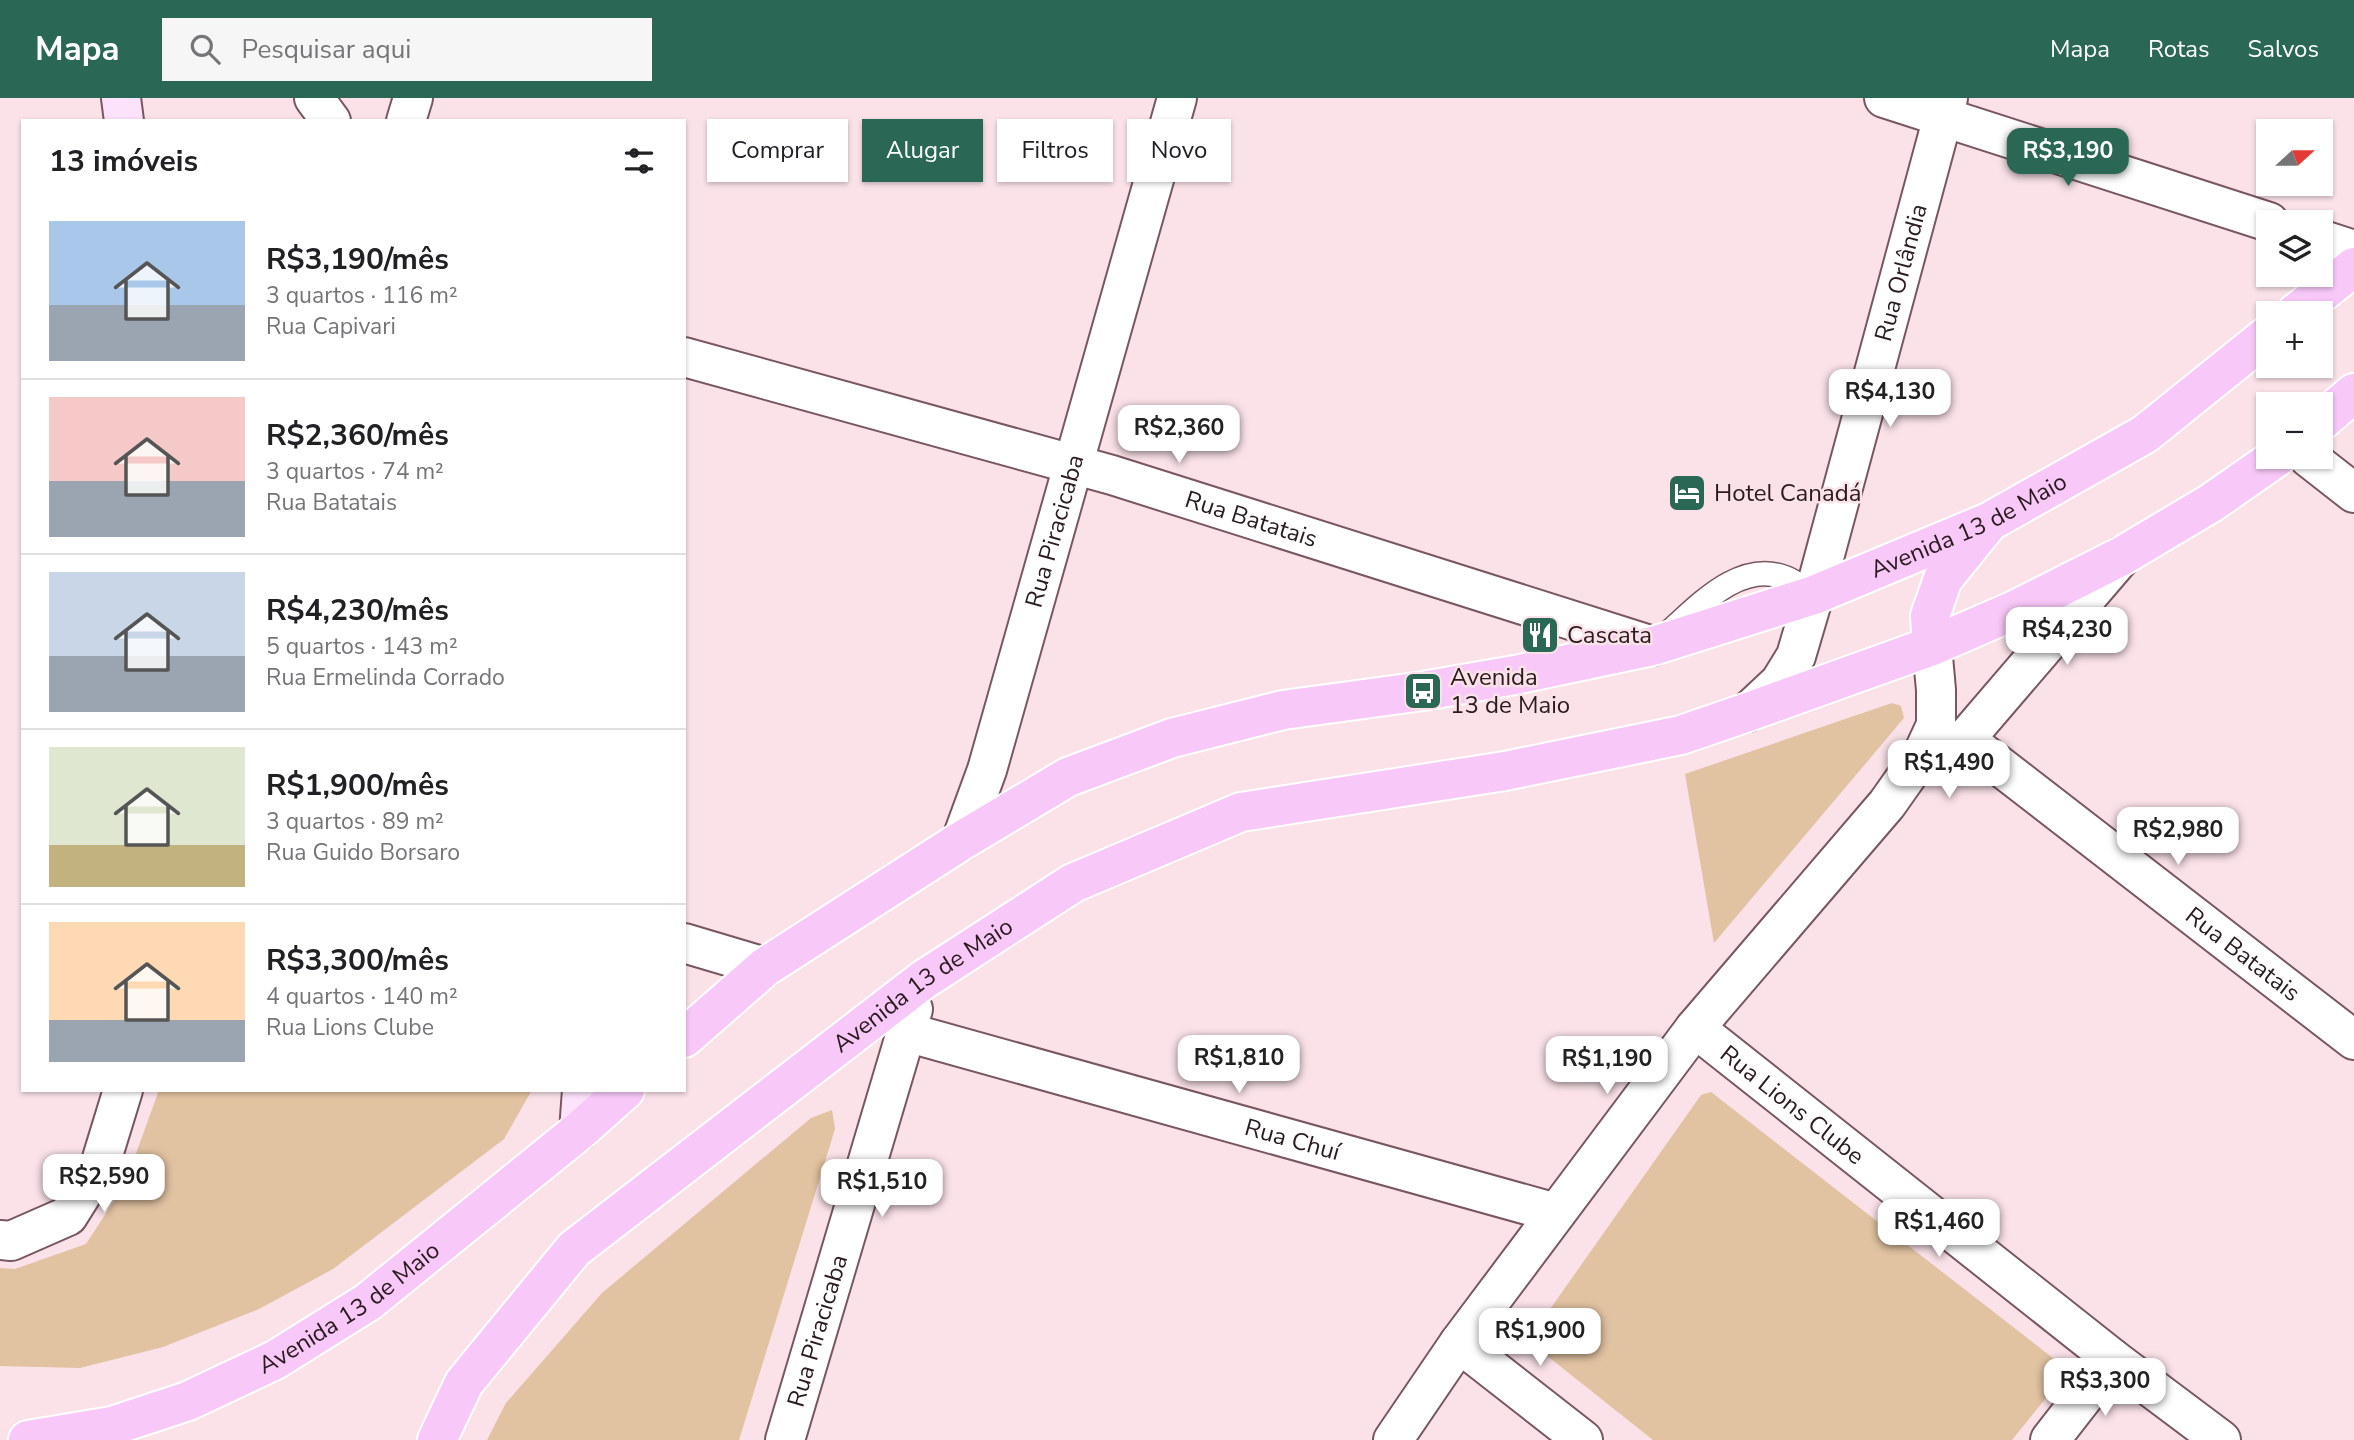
<!DOCTYPE html>
<html lang="pt">
<meta charset="utf-8">
<style>
:root{--surface:#fff;--page:#f6f6f6;--text:#202124;--muted:#757577;--line:#e0e0e0;--accent:#2a6754}
body{margin:0;font-family:"Nunito Sans",sans-serif;background:var(--page);color:var(--text);height:100vh;display:flex;flex-direction:column;font-size:26px;white-space:nowrap}
*{box-sizing:border-box;margin:0}
p{font-size:23px;color:var(--muted)}
.icon{flex:none;width:38px;height:38px;fill:none;stroke:currentColor;stroke-width:2;stroke-linecap:round;stroke-linejoin:round}
.map{position:relative;flex:1;overflow:hidden}
.sheet{position:absolute;left:21px;top:21px;width:665px;height:973px;display:flex;flex-direction:column;background:var(--surface);border-radius:0px;box-shadow:0 2px 5px #0004}
.sheet>*{flex:none}
.guide{position:absolute;left:707px;top:21px;width:665px;height:63px;display:flex;gap:14px}
.needle{width:46px;rotate:69deg}
.tools{position:absolute;left:2256px;top:21px;display:grid;gap:14px}
.tools a{display:grid;place-items:center;width:77px;height:77px;border-radius:0px;background:var(--surface);box-shadow:0 2px 5px #0004;font-size:35px}
.price{position:absolute;translate:-50% -60px;padding:0 16px;border-radius:14px;background:#fff;color:#222;font-size:23px;line-height:46px;filter:drop-shadow(0 2px 4px #0008)}
.price::after{content:'';position:absolute;left:50%;top:42px;width:21px;height:16px;margin-left:-10px;background:inherit;clip-path:polygon(0 0,100% 0,50% 100%)}
.price.current{background:var(--accent);color:#fff}
ul{padding:0;list-style:none}
li{display:flex;align-items:center;gap:21px;height:175px;padding:0 28px}
li+li{border-top:2px solid var(--line)}
li span{display:grid;place-items:center;flex:none;width:196px;height:140px;border-radius:0px;color:#555}
li>.icon{margin-inline-start:auto}
span .icon{width:84px;height:84px;fill:#fffc;stroke-width:1}
li b{font-size:30px}
h2{display:flex;justify-content:space-between;align-items:center;height:84px;padding:0 28px;font-size:30px}
.pill{padding:0 24px;border-radius:0px;background:var(--surface);box-shadow:0 2px 5px #0004;font-size:24px;line-height:63px}
.pill.current{background:var(--accent);color:#fff}
header{display:flex;align-items:center;gap:42px;box-sizing:border-box;height:98px;padding:0 35px;background:var(--accent);color:#fff}
header strong{font-size:33px}
nav{display:flex;gap:38px;margin-inline-start:auto;font-size:24px}
.search{width:490px;height:63px;background:var(--page);display:flex;align-items:center;gap:18px;box-sizing:border-box;padding:0 24px;border-radius:0px;color:var(--muted);font-size:26px}
.map>svg:first-child{display:block}
.green{fill:#e1c2a1}
.lines{fill:none;stroke-linecap:round;stroke-linejoin:round}
.lane-casing{stroke:#795760;stroke-width:26}
.street-casing{stroke:#795760;stroke-width:42}
.secondary-casing{stroke:#795760;stroke-width:42}
.primary-casing{stroke:#fff;stroke-width:42}
.lane{stroke:#fff;stroke-width:23}
.street{stroke:#fff;stroke-width:38}
.secondary{stroke:#fce3fb;stroke-width:38}
.primary{stroke:#f8c8f8;stroke-width:38}
.labels{text-anchor:middle;stroke-width:5;stroke-linejoin:round;paint-order:stroke}
.street-label{font-size:24px;fill:#2a1b1f;stroke:#fae2e8}
.poi-label{font-size:24px;fill:#2a1b1f;stroke:#fae2e8;text-anchor:start}
</style>
<header>
<strong>Mapa</strong>
<div class="search"><svg class="icon" aria-label="search" viewBox="0 0 24 24"><circle cx="10" cy="10" r="6"/><path d="M15 15l6 6"/></svg>Pesquisar aqui</div>
<nav><a>Mapa</a><a>Rotas</a><a>Salvos</a></nav>
</header>
<div class="map">
<svg width="2354" height="1342" viewBox="0 0 2354 1342">
<rect width="100%" height="100%" fill="#fae2e8"/>
<!-- green -->
<g class="green">
<path d="M 1892,605 L 1901,608 L 1904,620 L 1714,845 L 1685,676 Z"/>
<path d="M 159,992 L 532,992 L 504,1041 L 333,1171 L 259,1211 L 163,1249 L 80,1270 L 0,1268 L 0,1170 L 15,1171 L 86,1146 L 125,1086 Z"/>
<path d="M 1711,994 L 2058,1264 L 2062,1280 L 2012,1342 L 1653,1342 L 1536,1249 L 1536,1231 L 1701,997 Z"/>
<path d="M 832,1012 L 835,1031 L 739,1342 L 487,1342 L 506,1305 L 602,1195 L 811,1020 Z"/>
</g>
<g class="lines">
<defs>
<path id="lane" d="M 1667,536 C 1698,509 1740,461 1786,480 C 1796,484 1805,492 1814,497"/>
<g id="street">
<path d="M 314,0 L 331,23"/>
<path d="M 1884,0 L 2269,124"/>
<path d="M 406,23 L 413,0"/>
<path d="M 2320,141 L 2354,152"/>
<path id="s1" d="M 684,259 L 1112,377 L 1653,548"/>
<path d="M 2308,359 L 2354,395"/>
<path id="s2" d="M 1748,614 L 1780,584 L 1796,558 L 1814,497 L 1948,0"/>
<path id="s3" d="M 1966,642 L 2354,942"/>
<path d="M 1948,661 L 2122,458"/>
<path id="s4" d="M 961,743 L 987,672 L 1177,0"/>
<path d="M 684,845 L 765,869"/>
<path id="s5" d="M 1695,930 L 2113,1261 L 2221,1342"/>
<path id="s6" d="M 906,934 L 1556,1115"/>
<path d="M 0,1142 L 11,1143 L 68,1118 L 100,1067 L 123,992"/>
<path d="M 1459,1245 L 1583,1342"/>
<path id="s7" d="M 785,1342 L 913,911"/>
<path d="M 1393,1342 L 1459,1245 L 1695,930 L 1887,706 L 1923,655 L 1936,627 L 1936,592 L 1932,548"/>
<path d="M 2050,1342 L 2113,1261"/>
</g>
<g id="secondary">
<path d="M 121,0 L 124,23"/>
<path d="M 579,1033 L 582,992"/>
</g>
<g id="primary">
<path d="M 2296,215 L 2354,169"/>
<path d="M 2320,324 L 2354,295"/>
<path d="M 1932,548 L 1930,518 L 1943,481 L 1985,429"/>
<path id="s8" d="M 684,940 L 765,869 L 961,743 L 1068,679 L 1172,640 L 1283,612 L 1423,593 L 1515,577 L 1653,548 L 1814,497 L 1989,424 L 2145,336 L 2268,237"/>
<path id="s9" d="M 28,1342 L 112,1328 L 188,1303 L 275,1262 L 368,1204 L 579,1033 L 625,992"/>
<path id="s10" d="M 437,1342 L 464,1285 L 574,1151 L 923,882 L 1073,785 L 1241,714 L 1505,673 L 1681,637 L 1748,614 L 1932,548 L 2015,512 L 2122,458 L 2211,405 L 2277,359"/>
</g>
</defs>
<!-- lane casing -->
<use href="#lane" class="lane-casing"/>
<!-- street casing -->
<use href="#street" class="street-casing"/>
<!-- secondary casing -->
<use href="#secondary" class="secondary-casing"/>
<!-- primary casing -->
<use href="#primary" class="primary-casing"/>
<!-- lane -->
<use href="#lane" class="lane"/>
<!-- street -->
<use href="#street" class="street"/>
<!-- secondary -->
<use href="#secondary" class="secondary"/>
<!-- primary -->
<use href="#primary" class="primary"/>
</g>
<!-- icons -->
<defs>
<symbol id="hotel-square" viewBox="-11 -11 22 22"><rect x="-9" y="-9" width="18" height="18" rx="4" fill="#2a6754" stroke="#fae2e8"/><path d="M-6-4.5h1.5V1H6V5H4.5V3h-9V5H-6ZM-4 0a1.8 1.8 0 1 1 3.6 0ZM.5 0V-2.5h3Q6-2.5 6 0Z" fill="#fff"/></symbol>
<symbol id="restaurant-square" viewBox="-11 -11 22 22"><rect x="-9" y="-9" width="18" height="18" rx="4" fill="#2a6754" stroke="#fae2e8"/><path d="M-5-6h1v4h1v-4h1v4h1v-4h1v5L-1.5 .5V6h-2V.5L-5-1ZM5-6V6H3V1.5H1.5Q1.5-4 5-6Z" fill="#fff"/></symbol>
<symbol id="bus-square" viewBox="-11 -11 22 22"><rect x="-9" y="-9" width="18" height="18" rx="4" fill="#2a6754" stroke="#fae2e8"/><path d="M-5-6H5V4H4V6H2V4H-2V6H-4V4H-5ZM-3.5-4V0h7V-4ZM-3.5 1.2v1.5H-2V1.2ZM2 1.2v1.5H3.5V1.2Z" fill="#fff"/></symbol>
</defs>
<g fill-rule="evenodd">
<use href="#hotel-square" x="1665" y="373" width="44" height="44"/>
<use href="#restaurant-square" x="1518" y="515" width="44" height="44"/>
<use href="#bus-square" x="1401" y="571" width="44" height="44"/>
</g>
<g class="labels">
<!-- street labels -->
<g class="street-label">
<text dy="8" stroke="none"><textPath href="#s2" startOffset="472">Rua Orlândia</textPath></text>
<text dy="8" stroke="none"><textPath href="#s1" startOffset="590">Rua Batatais</textPath></text>
<text dy="8" stroke="none"><textPath href="#s8" startOffset="1405">Avenida 13 de Maio</textPath></text>
<text dy="8" stroke="none"><textPath href="#s4" startOffset="324">Rua Piracicaba</textPath></text>
<text dy="8" stroke="none"><textPath href="#s3" startOffset="350">Rua Batatais</textPath></text>
<text dy="8" stroke="none"><textPath href="#s10" startOffset="674">Avenida 13 de Maio</textPath></text>
<text dy="8" stroke="none"><textPath href="#s5" startOffset="124">Rua Lions Clube</textPath></text>
<text dy="8" stroke="none"><textPath href="#s6" startOffset="401">Rua Chuí</textPath></text>
<text dy="8" stroke="none"><textPath href="#s9" startOffset="352">Avenida 13 de Maio</textPath></text>
<text dy="8" stroke="none"><textPath href="#s7" startOffset="114">Rua Piracicaba</textPath></text>
</g>
<!-- poi labels -->
<g class="poi-label">
<text x="1714" y="403">Hotel Canadá</text>
<text x="1567" y="545">Cascata</text>
<text x="1450" y="587">Avenida<tspan x="1450" dy="28">13 de Maio</tspan></text>
</g>
</g>
</svg>
<div class="tools">
<a><svg class="needle" viewBox="-14 -14 28 28"><path d="M0-13l5 13h-10z" fill="#e53935"/><path d="M0 13l5-13h-10z" fill="#757577"/></svg></a>
<a><svg class="icon" aria-label="layers" viewBox="0 0 24 24"><path d="M12 4l9 5-9 5-9-5zM3 14l9 5 9-5"/></svg></a>
<a>+</a>
<a>−</a>
</div>
<b class="price current" style="left:2068px;top:90px">R$3,190</b>
<b class="price" style="left:1890px;top:331px">R$4,130</b>
<b class="price" style="left:1179px;top:367px">R$2,360</b>
<b class="price" style="left:2067px;top:569px">R$4,230</b>
<b class="price" style="left:1949px;top:702px">R$1,490</b>
<b class="price" style="left:2178px;top:769px">R$2,980</b>
<b class="price" style="left:1239px;top:997px">R$1,810</b>
<b class="price" style="left:1607px;top:998px">R$1,190</b>
<b class="price" style="left:104px;top:1116px">R$2,590</b>
<b class="price" style="left:882px;top:1121px">R$1,510</b>
<b class="price" style="left:1939px;top:1161px">R$1,460</b>
<b class="price" style="left:1540px;top:1270px">R$1,900</b>
<b class="price" style="left:2105px;top:1320px">R$3,300</b>
<div class="guide">
<a class="pill">Comprar</a>
<a class="pill current">Alugar</a>
<a class="pill">Filtros</a>
<a class="pill">Novo</a>
</div>
<section class="sheet">
<h2>13 imóveis<svg class="icon" aria-label="filters" viewBox="0 0 24 24"><path d="M4 7h16M4 17h16"/><circle cx="9" cy="7" r="2"/><circle cx="15" cy="17" r="2"/></svg></h2>
<ul>
<li><span style="background:linear-gradient(#a9c7e8 60%,#9aa5b1 0)"><svg class="icon" aria-label="home" viewBox="0 0 24 24"><path d="M3 11l9-7 9 7M6 9v11h12V9"/></svg></span><div><b>R$3,190/mês</b><p>3 quartos · 116 m²</p><p>Rua Capivari</p></div></li>
<li><span style="background:linear-gradient(#f6c9c9 60%,#9aa5b1 0)"><svg class="icon" aria-label="home" viewBox="0 0 24 24"><path d="M3 11l9-7 9 7M6 9v11h12V9"/></svg></span><div><b>R$2,360/mês</b><p>3 quartos · 74 m²</p><p>Rua Batatais</p></div></li>
<li><span style="background:linear-gradient(#c9d6e8 60%,#9aa5b1 0)"><svg class="icon" aria-label="home" viewBox="0 0 24 24"><path d="M3 11l9-7 9 7M6 9v11h12V9"/></svg></span><div><b>R$4,230/mês</b><p>5 quartos · 143 m²</p><p>Rua Ermelinda Corrado</p></div></li>
<li><span style="background:linear-gradient(#dfe7d0 70%,#c2b280 0)"><svg class="icon" aria-label="home" viewBox="0 0 24 24"><path d="M3 11l9-7 9 7M6 9v11h12V9"/></svg></span><div><b>R$1,900/mês</b><p>3 quartos · 89 m²</p><p>Rua Guido Borsaro</p></div></li>
<li><span style="background:linear-gradient(#ffd9b3 70%,#9aa5b1 0)"><svg class="icon" aria-label="home" viewBox="0 0 24 24"><path d="M3 11l9-7 9 7M6 9v11h12V9"/></svg></span><div><b>R$3,300/mês</b><p>4 quartos · 140 m²</p><p>Rua Lions Clube</p></div></li>
</ul>
</section>
</div>
